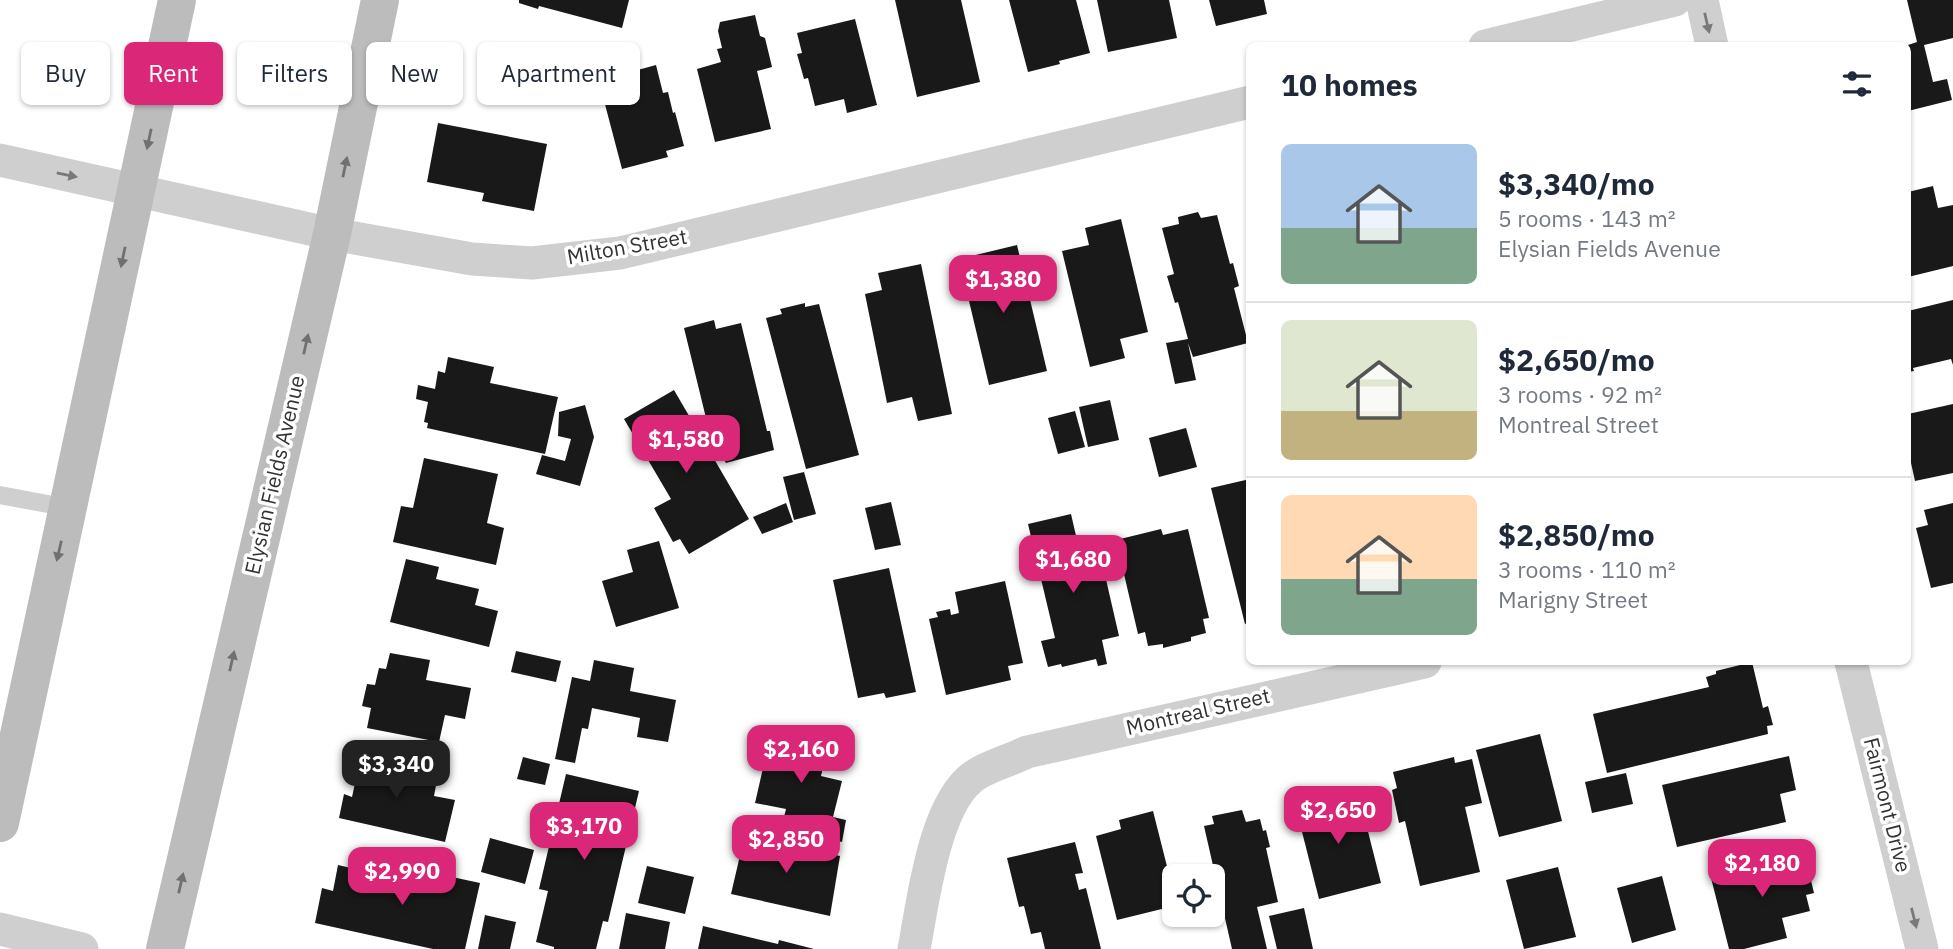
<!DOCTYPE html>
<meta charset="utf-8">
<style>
:root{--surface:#fff;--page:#f2f2f3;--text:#1f2937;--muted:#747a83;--line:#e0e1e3;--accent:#db2777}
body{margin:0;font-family:"IBM Plex Sans",sans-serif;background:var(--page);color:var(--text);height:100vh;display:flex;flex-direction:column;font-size:26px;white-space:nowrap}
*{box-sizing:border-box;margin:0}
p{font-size:23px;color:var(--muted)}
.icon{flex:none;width:38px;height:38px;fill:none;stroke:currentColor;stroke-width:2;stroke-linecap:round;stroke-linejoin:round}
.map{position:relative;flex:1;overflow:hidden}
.side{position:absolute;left:1246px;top:42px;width:665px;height:623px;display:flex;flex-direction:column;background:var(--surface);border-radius:10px;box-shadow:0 2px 5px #0004}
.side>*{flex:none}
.guide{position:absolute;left:21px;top:42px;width:665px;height:63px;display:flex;gap:14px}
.controls{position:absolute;left:1162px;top:864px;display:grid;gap:14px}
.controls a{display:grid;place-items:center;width:63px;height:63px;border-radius:10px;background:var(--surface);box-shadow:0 2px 5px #0004;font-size:35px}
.price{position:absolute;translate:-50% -60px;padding:0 16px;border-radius:14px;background:var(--accent);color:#fff;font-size:23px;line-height:46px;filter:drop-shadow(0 2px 4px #0008)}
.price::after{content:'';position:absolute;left:50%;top:42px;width:21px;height:16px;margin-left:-10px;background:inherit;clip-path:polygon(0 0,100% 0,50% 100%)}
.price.active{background:#222;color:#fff}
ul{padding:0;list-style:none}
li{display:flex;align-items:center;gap:21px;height:175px;padding:0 35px}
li+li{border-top:2px solid var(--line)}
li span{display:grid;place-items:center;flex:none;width:196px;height:140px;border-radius:10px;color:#555}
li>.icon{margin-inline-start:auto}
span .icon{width:84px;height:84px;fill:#fffc;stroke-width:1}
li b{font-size:30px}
h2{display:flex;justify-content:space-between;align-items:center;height:84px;padding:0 35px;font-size:30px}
.chip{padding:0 24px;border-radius:10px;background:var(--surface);box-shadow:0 2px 5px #0004;font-size:24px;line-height:63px}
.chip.active{background:var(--accent);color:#fff}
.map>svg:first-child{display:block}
.building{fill:#191919}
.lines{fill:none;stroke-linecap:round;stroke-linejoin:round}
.service{stroke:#cfcfcf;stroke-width:18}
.minor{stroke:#cfcfcf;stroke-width:33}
.secondary{stroke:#bcbcbc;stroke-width:38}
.oneway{fill:#797979}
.oneway2{fill:#707070}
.labels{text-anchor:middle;stroke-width:7;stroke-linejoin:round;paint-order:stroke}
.street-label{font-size:21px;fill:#323232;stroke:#fff}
</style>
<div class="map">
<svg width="1953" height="949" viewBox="0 0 1953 949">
<rect width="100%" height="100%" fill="#fff"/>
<!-- building -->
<g class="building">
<path d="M 519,0 L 629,0 L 622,28 L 539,6 L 538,9 L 519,3 Z"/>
<path d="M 895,0 L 961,0 L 980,82 L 917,97 Z"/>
<path d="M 1009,0 L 1076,0 L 1090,53 L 1059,61 L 1060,64 L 1028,72 Z"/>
<path d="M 1097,0 L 1169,0 L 1177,38 L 1108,52 Z"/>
<path d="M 1209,0 L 1264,0 L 1267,14 L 1216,26 Z"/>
<path d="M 1907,0 L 1953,0 L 1953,38 L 1924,45 L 1933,82 L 1947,79 L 1952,100 L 1908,111 L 1908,45 L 1917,42 Z"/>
<path d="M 755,15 L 760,36 L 765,38 L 772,67 L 757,71 L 771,129 L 715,142 L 697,69 L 721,62 L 717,49 L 722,48 L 718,31 L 720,22 Z"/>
<path d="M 855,19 L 877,105 L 847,113 L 844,99 L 815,106 L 808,78 L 804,79 L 797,54 L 802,53 L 797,33 Z"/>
<path d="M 656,65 L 663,93 L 668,92 L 673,113 L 675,112 L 684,146 L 666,151 L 668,157 L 622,169 L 602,93 L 626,87 L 623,74 Z"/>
<path d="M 438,123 L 547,144 L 534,211 L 482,201 L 484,193 L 427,182 Z"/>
<path d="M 1933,186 L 1938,208 L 1953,205 L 1953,266 L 1908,277 L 1908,192 Z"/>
<path d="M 1198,212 L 1201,218 L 1217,215 L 1230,264 L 1233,263 L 1239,286 L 1234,288 L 1248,343 L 1193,357 L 1188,343 L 1196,380 L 1175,384 L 1166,343 L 1188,339 L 1178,302 L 1175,303 L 1167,276 L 1174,274 L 1162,228 L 1179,224 L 1178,217 Z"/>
<path d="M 1121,219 L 1148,332 L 1120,339 L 1125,358 L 1090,367 L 1062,251 L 1089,245 L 1085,228 Z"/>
<path d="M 1017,245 L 1047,371 L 989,385 L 959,259 Z"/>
<path d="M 921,264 L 952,414 L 918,421 L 912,397 L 887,403 L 865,294 L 882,290 L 878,273 Z"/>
<path d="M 1953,300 L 1953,365 L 1951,359 L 1913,368 L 1914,371 L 1908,372 L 1908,311 Z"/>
<path d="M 805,303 L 805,307 L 819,304 L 859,455 L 806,469 L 766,318 L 782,314 L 780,309 Z"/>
<path d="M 714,320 L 716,329 L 741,323 L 767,431 L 770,431 L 774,450 L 726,463 L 714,444 L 718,443 L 712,416 L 706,418 L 684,328 Z"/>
<path d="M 448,357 L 494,367 L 490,383 L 558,397 L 545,454 L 427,428 L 428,423 L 424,422 L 428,402 L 416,399 L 418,385 L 435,389 L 438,371 L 445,373 Z"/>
<path d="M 674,390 L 749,519 L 689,554 L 680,539 L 673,542 L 654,508 L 671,499 L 624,419 Z"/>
<path d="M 1110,400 L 1119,440 L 1088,447 L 1079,407 Z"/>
<path d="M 1953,404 L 1953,473 L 1915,481 L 1911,463 L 1908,463 L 1908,414 Z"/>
<path d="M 585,405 L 594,437 L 580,486 L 536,474 L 542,455 L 565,461 L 571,439 L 558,436 L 559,412 Z"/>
<path d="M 1075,411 L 1085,447 L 1058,454 L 1048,418 Z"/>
<path d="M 1186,428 L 1197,467 L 1159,477 L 1149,438 Z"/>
<path d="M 424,458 L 498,474 L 487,523 L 504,528 L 496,565 L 393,542 L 401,506 L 413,508 Z"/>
<path d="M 804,472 L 816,514 L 794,520 L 783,477 Z"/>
<path d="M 1250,479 L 1250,622 L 1245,624 L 1211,488 Z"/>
<path d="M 891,502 L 901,545 L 875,550 L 865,508 Z"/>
<path d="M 786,503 L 793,522 L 762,534 L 753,517 Z"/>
<path d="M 1953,503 L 1953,583 L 1931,588 L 1916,528 L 1928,525 L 1924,510 Z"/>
<path d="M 1071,514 L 1080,553 L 1099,549 L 1119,636 L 1102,640 L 1107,664 L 1098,666 L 1096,659 L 1062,667 L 1061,664 L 1048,667 L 1041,641 L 1055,638 L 1028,524 Z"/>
<path d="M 1161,529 L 1163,535 L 1188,529 L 1209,618 L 1203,619 L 1206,633 L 1191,637 L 1191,641 L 1163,648 L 1163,644 L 1148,646 L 1145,632 L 1138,634 L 1116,540 Z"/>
<path d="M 659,541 L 679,608 L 616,627 L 602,581 L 633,572 L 627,550 Z"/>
<path d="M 406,559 L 439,567 L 436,579 L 479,589 L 475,605 L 498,611 L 489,647 L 390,622 Z"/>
<path d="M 889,568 L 916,692 L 886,698 L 884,693 L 858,698 L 833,580 Z"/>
<path d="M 1005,581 L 1023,663 L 1008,666 L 1011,680 L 946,695 L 929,619 L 938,617 L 936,612 L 950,609 L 951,615 L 959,613 L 955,592 Z"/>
<path d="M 516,651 L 561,661 L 556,682 L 511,672 Z"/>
<path d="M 390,653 L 430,660 L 426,680 L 471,688 L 465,719 L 445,715 L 439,742 L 367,728 L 371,708 L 362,706 L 367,684 L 375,685 L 379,668 L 386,669 Z"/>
<path d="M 594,660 L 634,668 L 630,691 L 676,700 L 668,742 L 637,737 L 640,718 L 592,708 L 588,729 L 582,728 L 575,763 L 555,759 L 572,677 L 590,681 Z"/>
<path d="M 1752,662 L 1763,708 L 1768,706 L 1773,725 L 1767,726 L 1768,734 L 1607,773 L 1593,714 L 1709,687 L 1706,677 L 1716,674 L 1716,671 Z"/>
<path d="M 772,729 L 829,742 L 821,776 L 842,781 L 833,817 L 846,820 L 842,842 L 805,834 L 805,831 L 782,825 L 786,809 L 755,803 Z"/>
<path d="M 1540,734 L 1562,821 L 1499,837 L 1476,750 Z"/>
<path d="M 363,747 L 395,755 L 392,770 L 437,780 L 434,796 L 455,800 L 445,842 L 339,818 L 344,794 L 352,797 Z"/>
<path d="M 1789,756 L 1796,790 L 1780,794 L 1786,822 L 1677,847 L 1662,785 Z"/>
<path d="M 523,757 L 550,764 L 545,785 L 517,779 Z"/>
<path d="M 1454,757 L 1455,763 L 1472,759 L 1482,803 L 1465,807 L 1480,872 L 1420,886 L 1405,821 L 1399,823 L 1392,790 L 1397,788 L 1393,772 Z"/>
<path d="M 1626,773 L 1633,804 L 1592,813 L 1585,782 Z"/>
<path d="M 566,774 L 639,791 L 608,922 L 603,921 L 596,949 L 554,949 L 554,947 L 536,942 L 548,891 L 539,889 Z"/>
<path d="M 1358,792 L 1381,883 L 1319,899 L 1296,808 Z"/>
<path d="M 1242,810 L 1246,822 L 1260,819 L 1263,831 L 1266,830 L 1270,847 L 1266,848 L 1278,902 L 1257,907 L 1267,949 L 1232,949 L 1204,826 L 1214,824 L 1212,816 Z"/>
<path d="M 1153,811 L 1174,894 L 1174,906 L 1117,920 L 1096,836 L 1121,829 L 1119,820 Z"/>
<path d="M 745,834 L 840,856 L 830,916 L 731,894 Z"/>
<path d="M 490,838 L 534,850 L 525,884 L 481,872 Z"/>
<path d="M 1075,842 L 1083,873 L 1075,874 L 1079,890 L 1086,888 L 1101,949 L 1045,949 L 1041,932 L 1031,934 L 1024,906 L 1019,907 L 1007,858 Z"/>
<path d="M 1804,851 L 1814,893 L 1806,895 L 1810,911 L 1782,918 L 1787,938 L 1744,949 L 1729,949 L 1710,874 Z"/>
<path d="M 338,865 L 398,879 L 401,866 L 480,883 L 465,949 L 433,949 L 315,923 L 322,888 L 333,891 Z"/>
<path d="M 647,866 L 694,877 L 685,914 L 638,903 Z"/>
<path d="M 1558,867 L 1576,937 L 1524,949 L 1506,880 Z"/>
<path d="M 1662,876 L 1676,930 L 1632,943 L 1617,888 Z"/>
<path d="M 1304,908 L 1313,949 L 1277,949 L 1269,916 Z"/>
<path d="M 626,913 L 670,922 L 665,949 L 619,949 Z"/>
<path d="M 485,915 L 516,922 L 510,949 L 478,949 Z"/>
<path d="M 703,926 L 778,944 L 779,940 L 814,949 L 698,949 Z"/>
</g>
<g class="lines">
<!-- service -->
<path class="service" d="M 0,495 L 69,508"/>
<!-- minor -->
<g class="minor">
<path d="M 1702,0 L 1712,46"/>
<path d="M 1485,46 L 1675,0"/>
<path d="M 0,160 L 332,234 L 472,259 L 532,263 L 620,253 L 1250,102"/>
<path d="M 1851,662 L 1922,949"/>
<path d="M 0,929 L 82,949"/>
<path d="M 914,949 C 923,903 934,800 977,774 C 992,765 1011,760 1027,752 L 1425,662"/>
</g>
<!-- secondary -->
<g class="secondary">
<path d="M 0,823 L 177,0"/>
<path d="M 165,949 L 332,234 L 380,0"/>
</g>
</g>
<!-- one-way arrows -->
<defs><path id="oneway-solid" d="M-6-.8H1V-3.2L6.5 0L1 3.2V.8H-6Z" transform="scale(1.75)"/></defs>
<g class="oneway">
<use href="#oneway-solid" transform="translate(1707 23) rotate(77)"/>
<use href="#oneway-solid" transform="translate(67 175) rotate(12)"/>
<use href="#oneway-solid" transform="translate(1914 918) rotate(76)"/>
</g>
<g class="oneway2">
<use href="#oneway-solid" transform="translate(149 139) rotate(102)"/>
<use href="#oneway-solid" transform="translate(345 167) rotate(-78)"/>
<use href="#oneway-solid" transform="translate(123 257) rotate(102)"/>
<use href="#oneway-solid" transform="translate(306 344) rotate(-77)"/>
<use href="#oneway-solid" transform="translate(59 551) rotate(103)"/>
<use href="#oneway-solid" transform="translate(232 661) rotate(-77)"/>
<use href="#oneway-solid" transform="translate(181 883) rotate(-77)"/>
</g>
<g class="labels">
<!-- street labels -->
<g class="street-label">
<text transform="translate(627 247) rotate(-10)" y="7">Milton Street</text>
<text transform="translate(275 475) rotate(-77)" y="7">Elysian Fields Avenue</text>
<text transform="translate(1198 712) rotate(-13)" y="7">Montreal Street</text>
<text transform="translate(1887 805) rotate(76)" y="7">Fairmont Drive</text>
</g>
</g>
</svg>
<div class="controls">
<a><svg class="icon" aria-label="locate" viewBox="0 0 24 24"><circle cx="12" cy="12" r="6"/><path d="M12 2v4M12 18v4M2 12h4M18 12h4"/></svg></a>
</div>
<b class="price" style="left:1003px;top:315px">$1,380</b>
<b class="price" style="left:686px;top:475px">$1,580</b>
<b class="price" style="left:1073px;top:595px">$1,680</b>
<b class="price" style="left:801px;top:785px">$2,160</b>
<b class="price active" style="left:396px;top:800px">$3,340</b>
<b class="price" style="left:1338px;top:846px">$2,650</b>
<b class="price" style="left:584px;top:862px">$3,170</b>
<b class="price" style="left:786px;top:875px">$2,850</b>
<b class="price" style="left:1762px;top:899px">$2,180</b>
<b class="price" style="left:402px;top:907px">$2,990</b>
<div class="guide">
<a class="chip">Buy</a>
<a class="chip active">Rent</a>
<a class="chip">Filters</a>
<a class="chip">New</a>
<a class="chip">Apartment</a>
</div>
<section class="side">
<h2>10 homes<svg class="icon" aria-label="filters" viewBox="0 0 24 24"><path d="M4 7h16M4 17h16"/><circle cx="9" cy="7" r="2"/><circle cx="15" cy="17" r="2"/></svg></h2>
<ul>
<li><span style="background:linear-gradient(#a9c7e8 60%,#7fa58c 0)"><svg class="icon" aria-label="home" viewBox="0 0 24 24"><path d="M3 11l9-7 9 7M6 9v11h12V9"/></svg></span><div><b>$3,340/mo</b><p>5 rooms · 143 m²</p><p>Elysian Fields Avenue</p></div></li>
<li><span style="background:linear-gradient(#dfe7d0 65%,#c2b280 0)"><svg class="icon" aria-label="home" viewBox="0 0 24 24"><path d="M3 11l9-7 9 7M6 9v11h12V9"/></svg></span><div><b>$2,650/mo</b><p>3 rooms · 92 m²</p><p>Montreal Street</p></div></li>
<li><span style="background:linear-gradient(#ffd9b3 60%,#7fa58c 0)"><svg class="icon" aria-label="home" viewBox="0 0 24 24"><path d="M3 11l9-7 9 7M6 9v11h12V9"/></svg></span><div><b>$2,850/mo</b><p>3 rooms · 110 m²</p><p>Marigny Street</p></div></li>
</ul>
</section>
</div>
